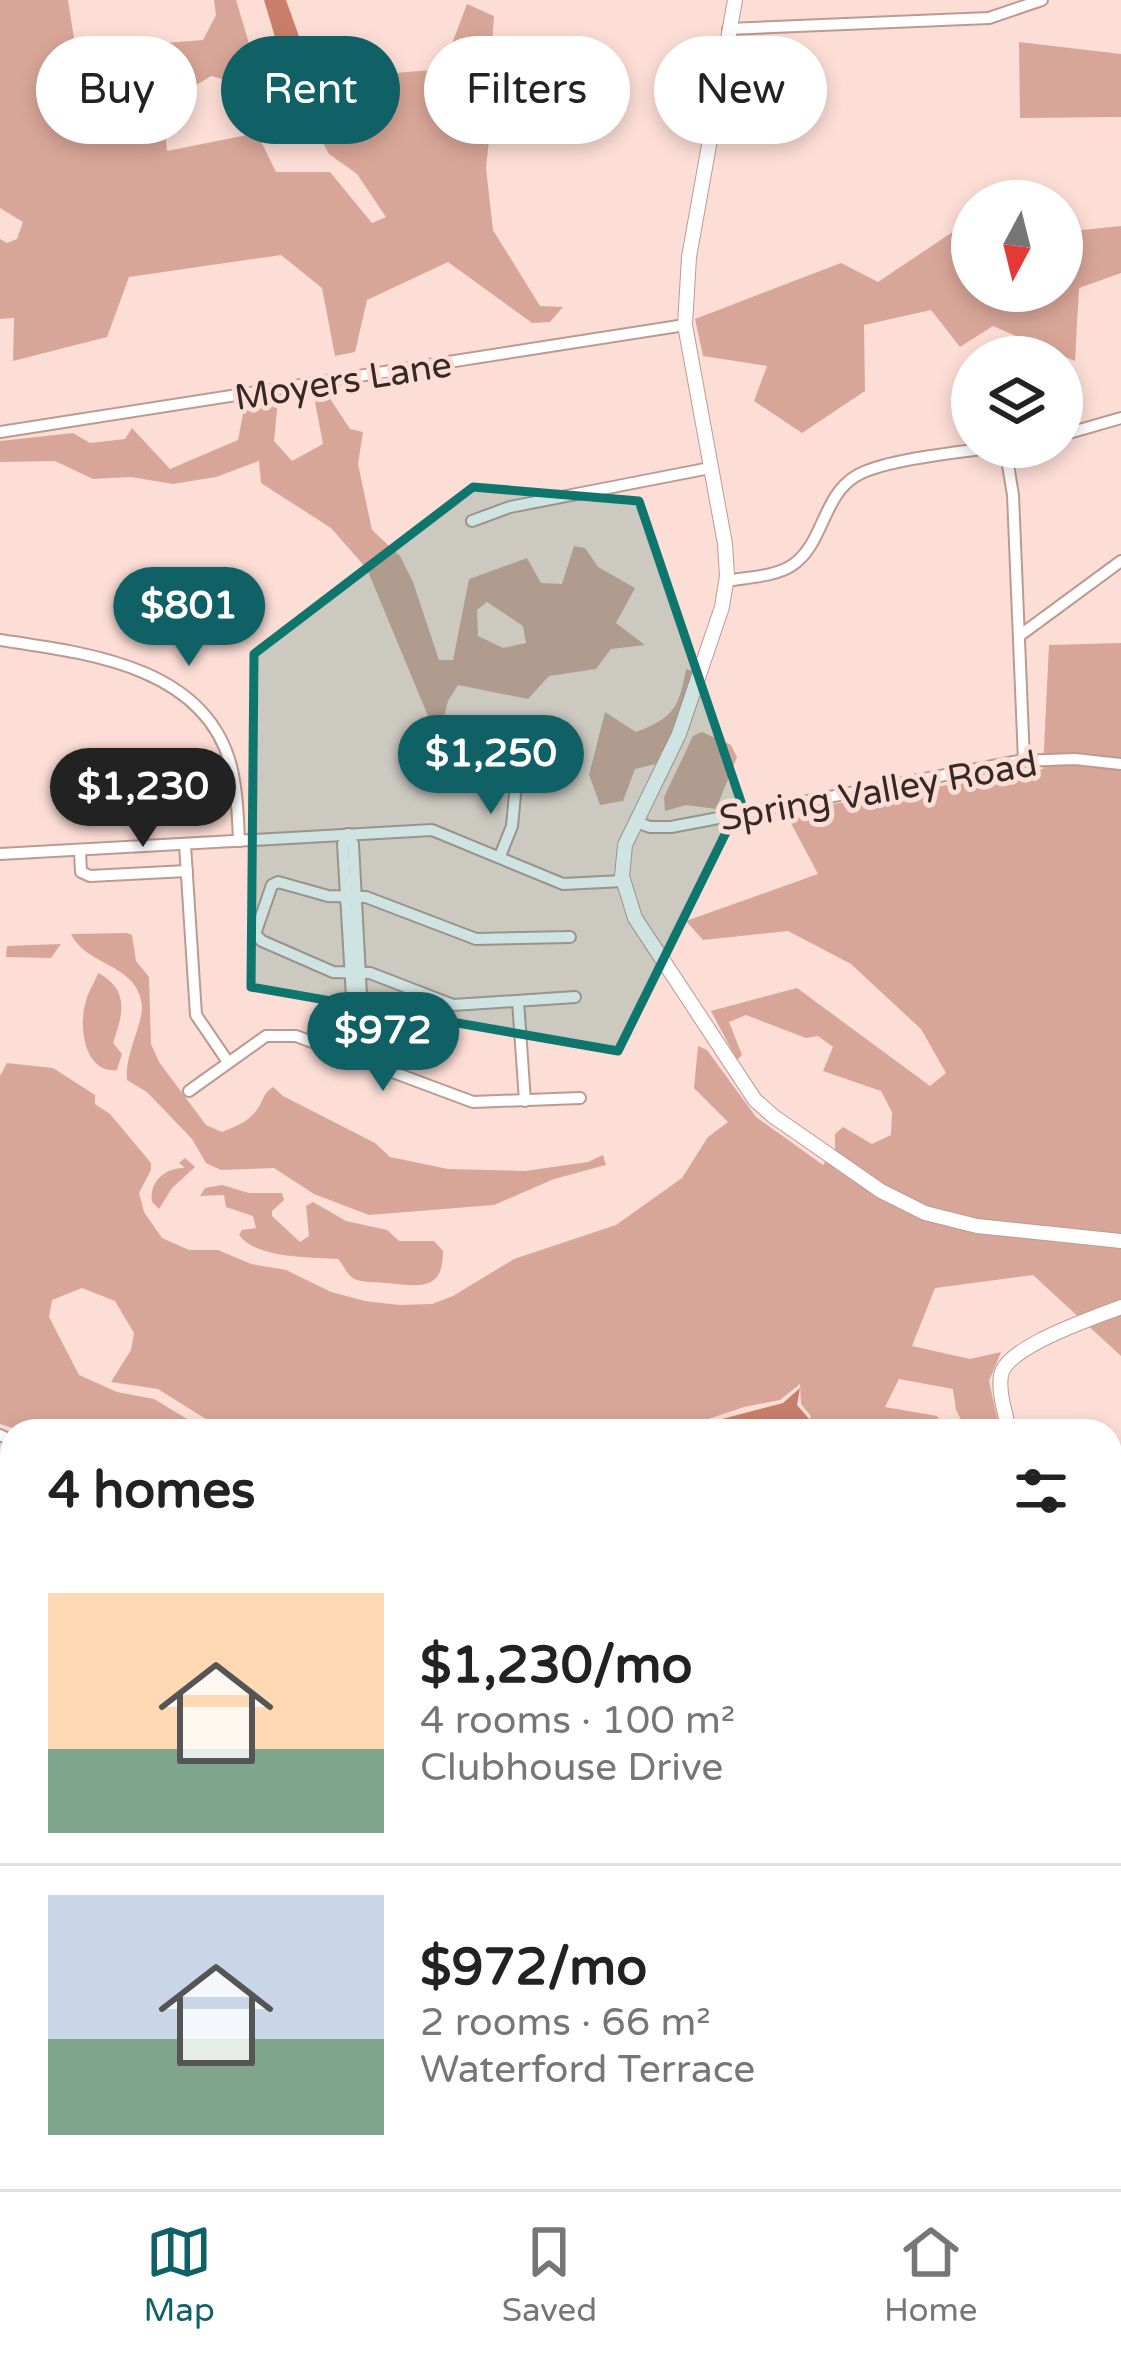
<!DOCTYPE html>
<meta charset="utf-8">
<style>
:root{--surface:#fff;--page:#f6f6f6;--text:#222;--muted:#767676;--line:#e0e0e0;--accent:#106165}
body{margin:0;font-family:"Varela Round",sans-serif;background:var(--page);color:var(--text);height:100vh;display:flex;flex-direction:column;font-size:45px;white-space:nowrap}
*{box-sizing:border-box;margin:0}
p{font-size:39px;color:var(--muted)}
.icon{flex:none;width:66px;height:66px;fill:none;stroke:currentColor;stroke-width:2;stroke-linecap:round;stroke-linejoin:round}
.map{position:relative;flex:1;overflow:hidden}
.details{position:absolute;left:0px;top:1419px;width:1122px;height:771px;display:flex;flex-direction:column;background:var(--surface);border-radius:36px 36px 0 0;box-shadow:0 6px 18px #0003}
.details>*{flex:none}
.top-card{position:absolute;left:36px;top:36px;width:1050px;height:108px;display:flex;gap:24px}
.needle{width:78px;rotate:187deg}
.fabs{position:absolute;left:951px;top:180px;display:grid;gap:24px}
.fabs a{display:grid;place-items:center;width:132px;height:132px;border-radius:50%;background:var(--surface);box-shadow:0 6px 18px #0003;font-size:60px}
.price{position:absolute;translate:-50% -102px;padding:0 27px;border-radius:42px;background:var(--accent);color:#fff;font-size:39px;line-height:78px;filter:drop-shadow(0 3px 6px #0008)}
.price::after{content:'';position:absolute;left:50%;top:72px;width:36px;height:27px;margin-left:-18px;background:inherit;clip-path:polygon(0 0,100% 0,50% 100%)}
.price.on{background:#222;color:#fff}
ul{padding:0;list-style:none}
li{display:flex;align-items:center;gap:36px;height:300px;padding:0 48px}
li+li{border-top:3px solid var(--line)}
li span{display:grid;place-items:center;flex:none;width:336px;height:240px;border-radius:0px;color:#555}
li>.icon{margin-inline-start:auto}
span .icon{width:144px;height:144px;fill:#fffc;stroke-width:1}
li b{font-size:51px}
h2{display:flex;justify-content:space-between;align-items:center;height:144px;padding:0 48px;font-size:51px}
.chip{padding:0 42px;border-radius:54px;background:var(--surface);box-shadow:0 6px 18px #0003;font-size:42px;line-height:108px}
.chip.on{background:var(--accent);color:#fff}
.menu{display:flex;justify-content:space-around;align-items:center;height:168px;border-top:3px solid var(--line);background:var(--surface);font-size:33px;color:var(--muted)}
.menu a{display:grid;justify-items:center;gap:6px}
.menu .on{color:var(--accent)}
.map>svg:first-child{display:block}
.green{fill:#d8a698;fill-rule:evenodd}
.water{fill:#c97e6a}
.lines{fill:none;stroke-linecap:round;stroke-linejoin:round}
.minor-casing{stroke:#bd9a91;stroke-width:14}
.secondary-casing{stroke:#bd9a91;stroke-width:16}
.primary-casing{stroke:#bd9a91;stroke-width:18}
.motorway-casing{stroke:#bd9a91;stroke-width:21}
.minor{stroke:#fff;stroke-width:10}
.secondary{stroke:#fff;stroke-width:14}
.primary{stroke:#fff;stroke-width:15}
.motorway{stroke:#fff;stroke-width:18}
.marked{fill:#0f766e;fill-opacity:0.2;stroke:#0f766e;stroke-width:9;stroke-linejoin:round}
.labels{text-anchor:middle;stroke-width:10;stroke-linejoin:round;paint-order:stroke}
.street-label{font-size:36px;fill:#362925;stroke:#fcded6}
</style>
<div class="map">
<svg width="1121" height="2189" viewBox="0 0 1121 2189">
<rect width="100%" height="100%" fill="#fcded6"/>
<!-- green -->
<g class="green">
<path d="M 0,0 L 68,0 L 78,64 L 129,46 L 203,40 L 216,15 L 214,0 L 236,0 L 260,80 L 264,111 L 252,110 L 242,84 L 211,76 C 172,100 162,103 167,151 L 257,133 L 276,172 L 330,172 L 372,223 L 386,217 L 357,174 L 329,154 L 308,115 C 329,76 402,71 442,70 L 467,4 L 494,16 L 490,71 L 592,79 L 577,88 L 530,87 L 493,101 L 486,168 L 493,230 L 540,306 L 563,307 L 550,322 L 532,323 L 448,262 L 367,300 L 355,352 L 335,356 L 322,288 L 281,255 L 129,277 L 107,337 L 13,361 L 14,318 L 0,319 L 0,239 L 7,243 L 17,239 L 23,222 L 0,208 Z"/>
<path d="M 1019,42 L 1121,54 L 1121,117 L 1020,118 Z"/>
<path d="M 972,219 L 972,291 L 1062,291 L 1062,232 L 1121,226 L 1121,273 L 1079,288 L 1075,361 L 993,326 L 960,347 L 931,310 L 864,325 L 865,391 L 802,433 L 754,401 L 767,366 L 703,356 L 695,319 L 841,263 L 878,282 Z"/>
<path d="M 327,394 L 350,429 L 363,432 L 358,464 L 372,530 L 400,556 L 413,582 L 439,660 L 453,660 L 469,579 L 527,558 L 541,583 L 562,584 L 574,546 L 585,548 L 598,567 L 635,588 L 616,623 L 645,645 L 611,649 L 596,669 L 549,676 L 528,699 L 458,685 L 448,701 L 438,740 L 367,569 L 331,528 L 261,483 L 259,461 L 216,477 L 173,484 L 131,477 L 93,479 L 55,461 L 0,462 L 0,441 L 73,433 L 90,443 L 125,439 L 132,428 L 170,469 L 238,440 L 245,404 L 278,400 L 274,441 L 292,461 L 323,444 L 314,397 ZM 487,602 L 523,626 L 526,643 L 503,648 L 478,636 L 477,610 Z"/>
<path d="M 1121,643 L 1121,1356 L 1033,1275 L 935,1288 L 912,1346 L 970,1359 L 1001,1352 L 989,1381 L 1000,1431 L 966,1429 L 956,1410 L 953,1389 L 899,1379 L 885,1407 L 937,1416 L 947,1431 L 805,1431 L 811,1416 L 801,1404 L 800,1384 L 780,1400 L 744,1407 L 673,1431 L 225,1431 L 158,1389 L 111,1382 L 131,1350 L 134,1333 L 115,1301 L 82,1288 L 52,1300 L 49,1317 L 79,1375 L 117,1392 L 154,1399 L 207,1431 L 22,1431 L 0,1424 L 0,1076 L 7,1063 L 53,1068 L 95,1095 L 95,1104 L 110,1114 L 151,1163 L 151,1170 L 139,1193 L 144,1212 L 162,1238 L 189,1250 L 218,1250 L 251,1264 L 286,1270 L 331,1292 L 365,1301 L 399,1305 L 432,1304 L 453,1296 L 514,1259 L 616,1225 L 682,1178 L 708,1137 L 728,1122 L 694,1088 L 698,1046 L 707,1050 L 756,1117 L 823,1165 L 835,1149 L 835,1134 L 843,1127 L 872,1144 L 891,1135 L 892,1112 L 881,1091 L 823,1071 L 833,1047 L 818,1036 L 806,1038 L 746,1015 L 729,1022 L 742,1055 L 737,1060 L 711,1011 L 797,988 L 930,1086 L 946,1073 L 921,1029 L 851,964 L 788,931 L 703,940 L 686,921 L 818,874 L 785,812 L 1043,769 L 1049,645 Z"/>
<path d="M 686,669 L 693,671 L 672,740 L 660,763 L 635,769 L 623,801 L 600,805 L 589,775 L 605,712 L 636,732 C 674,718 679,707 686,669 Z"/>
<path d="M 702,732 L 731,745 L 737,757 L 716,809 L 686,805 L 665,811 L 664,797 L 693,736 Z"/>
<path d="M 127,933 L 132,935 L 136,961 L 149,977 L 151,1044 L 159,1062 L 206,1125 L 222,1132 C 234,1127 248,1122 256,1111 C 264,1101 262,1094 273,1087 L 283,1096 L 375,1143 L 390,1157 L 448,1169 L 525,1171 L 588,1162 L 603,1155 L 606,1165 L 554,1179 L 494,1205 L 369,1215 L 314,1194 L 274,1168 L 221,1170 L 206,1163 L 192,1139 L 147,1092 L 127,1080 C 124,1056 143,1024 142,1006 C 138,963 87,967 71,934 Z"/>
<path d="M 61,944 L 51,958 L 6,957 L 7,946 Z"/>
<path d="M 98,973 C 130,990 123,1014 113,1043 L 122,1054 L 117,1070 C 84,1074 78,1025 86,1001 C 88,992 95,982 98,973 Z"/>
<path d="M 185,1158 L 195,1167 L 172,1188 L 159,1209 L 152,1202 C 149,1181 166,1167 185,1168 L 179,1163 Z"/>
<path d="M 222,1185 L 249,1193 L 282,1193 L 284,1200 L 272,1211 L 272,1216 L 300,1242 L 309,1236 L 306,1206 L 313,1202 L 346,1221 L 387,1230 L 399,1241 L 434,1241 L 443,1251 C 443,1292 420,1286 387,1283 C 378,1282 366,1283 357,1280 C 347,1277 345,1266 338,1259 C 310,1257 257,1259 239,1235 L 242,1230 L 256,1228 L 253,1216 L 226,1207 L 224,1195 L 200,1196 L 205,1188 Z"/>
<path d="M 12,1484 L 12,1575 L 0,1573 L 0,1493 L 10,1490 Z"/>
<path d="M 12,1840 L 12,1961 L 0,1969 L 0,1910 L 9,1905 Z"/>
<path d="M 1110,1979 L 1121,2020 L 1120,2047 L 1110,2043 Z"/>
<path d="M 12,2079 L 12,2178 L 60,2178 L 61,2189 L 0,2189 L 0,2083 Z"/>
<path d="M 1121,2094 L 1121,2175 L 1089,2189 L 1065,2189 L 1065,2178 L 1110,2178 L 1110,2095 Z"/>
<path d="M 276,2178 L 470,2178 L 470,2189 L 228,2189 L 229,2183 Z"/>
<rect x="773" y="2178" width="185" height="11"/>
</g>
<!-- water -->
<g class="water">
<path d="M 264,0 L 286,0 L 310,67 L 319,76 L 319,86 L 311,94 L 292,94 Z"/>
<path d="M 800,1388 L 797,1405 L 810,1420 L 804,1431 L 676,1431 L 783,1403 Z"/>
</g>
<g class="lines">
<defs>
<g id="minor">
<path d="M 728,29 L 989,18 L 1042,0"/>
<path d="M 0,432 L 685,325"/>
<path d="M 1062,435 L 1121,418"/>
<path d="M 1005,447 L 1013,495 L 1024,761"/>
<path d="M 472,521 L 510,507 L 710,468"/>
<path d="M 727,581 C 747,577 773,577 791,566 C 824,545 822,496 856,476 C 884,459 958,453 994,447"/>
<path d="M 1019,636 L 1121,561"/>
<path d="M 0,640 C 87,653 205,666 231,766 C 237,790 238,816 239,841"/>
<path d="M 636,822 L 650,827 L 671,827 L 1019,761 L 1075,759 L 1121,764"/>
<path d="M 348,834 L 353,844 L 362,1014 L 351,1057"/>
<path d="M 185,845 L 196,1015 L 228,1062"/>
<path d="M 80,851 L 81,872 L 90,876 L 187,871"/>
<path d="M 0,854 L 432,830 L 563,884 L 623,881"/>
<path d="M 500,856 L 512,826 L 516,784"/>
<path d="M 570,937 L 476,939 L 366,897 L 328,896 L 278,882 L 272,885 L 255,934 L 262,941 L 333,972 L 370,973 L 453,1005 L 575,997"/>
<path d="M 518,1001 L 525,1101"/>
<path d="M 342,1054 L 353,1014 L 343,844 L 348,834"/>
<path d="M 189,1091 L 266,1036 L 296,1036 L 473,1102 L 580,1098"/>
<path d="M 0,1435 L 12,1441"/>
<path d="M 1110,1534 L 1121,1535"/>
</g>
<g id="secondary">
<path d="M 735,0 L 689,257 L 685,325 L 725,544 L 727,576 L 722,607 L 679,734 L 625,845 L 622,876 L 635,918 L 755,1100 L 773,1116 L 881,1191 L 925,1213 L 977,1226 L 1121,1241"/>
<path d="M 1009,1431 C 1006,1414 998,1393 1001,1375 C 1007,1346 1094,1318 1121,1307"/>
<path d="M 0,1616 L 12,1614"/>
</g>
<path id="primary" d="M 1110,1916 L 1121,1974"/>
<g id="motorway">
<path d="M 1110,1637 L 1121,1637"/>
<path d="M 1110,1722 L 1121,1720"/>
<path d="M 1110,1757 L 1121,1755"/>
<path d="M 1110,1842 L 1121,1843"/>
<path d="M 1110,1899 L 1121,1871"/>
<path d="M 0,2022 L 12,2019"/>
<path d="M 0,2056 L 12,2053"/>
<path d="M 0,2070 L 12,2067"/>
</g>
</defs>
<!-- minor casing -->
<use href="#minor" class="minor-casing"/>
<!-- secondary casing -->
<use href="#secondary" class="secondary-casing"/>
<!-- primary casing -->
<use href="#primary" class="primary-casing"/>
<!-- motorway casing -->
<use href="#motorway" class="motorway-casing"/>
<!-- minor -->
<use href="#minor" class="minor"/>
<!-- secondary -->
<use href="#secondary" class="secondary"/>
<!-- primary -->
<use href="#primary" class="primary"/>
<!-- motorway -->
<use href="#motorway" class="motorway"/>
</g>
<!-- marked area -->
<path class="marked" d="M 473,487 L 639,501 L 741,802 L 618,1051 L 251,987 L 254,654 Z"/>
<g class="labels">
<!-- street labels -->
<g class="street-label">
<text transform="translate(343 380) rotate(-9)" y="13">Moyers Lane</text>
<text transform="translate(878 790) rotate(-10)" y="13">Spring Valley Road</text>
</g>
</g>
</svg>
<div class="fabs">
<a><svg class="needle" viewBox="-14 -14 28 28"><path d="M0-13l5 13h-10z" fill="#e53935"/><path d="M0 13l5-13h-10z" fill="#767676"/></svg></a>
<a><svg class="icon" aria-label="layers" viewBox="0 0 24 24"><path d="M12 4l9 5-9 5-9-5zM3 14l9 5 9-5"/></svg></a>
</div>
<b class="price" style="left:189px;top:669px">$801</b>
<b class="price" style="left:491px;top:817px">$1,250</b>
<b class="price on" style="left:143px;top:850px">$1,230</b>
<b class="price" style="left:383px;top:1094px">$972</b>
<div class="top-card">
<a class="chip">Buy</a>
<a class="chip on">Rent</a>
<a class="chip">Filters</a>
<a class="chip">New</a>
</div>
<section class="details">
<h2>4 homes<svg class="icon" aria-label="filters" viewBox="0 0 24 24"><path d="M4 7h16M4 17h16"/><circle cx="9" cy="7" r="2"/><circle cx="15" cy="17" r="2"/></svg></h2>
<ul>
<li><span style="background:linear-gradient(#ffd9b3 65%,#7fa58c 0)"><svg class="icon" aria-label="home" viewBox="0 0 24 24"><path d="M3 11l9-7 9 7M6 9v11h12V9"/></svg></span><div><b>$1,230/mo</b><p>4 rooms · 100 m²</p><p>Clubhouse Drive</p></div></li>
<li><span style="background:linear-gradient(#c9d6e8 60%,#7fa58c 0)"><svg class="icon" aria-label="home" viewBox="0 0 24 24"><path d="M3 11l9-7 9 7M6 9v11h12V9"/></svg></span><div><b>$972/mo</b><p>2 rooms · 66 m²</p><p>Waterford Terrace</p></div></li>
</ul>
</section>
</div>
<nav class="menu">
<a class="on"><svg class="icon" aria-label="map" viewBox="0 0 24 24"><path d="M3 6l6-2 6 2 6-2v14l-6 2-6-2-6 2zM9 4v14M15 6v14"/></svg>Map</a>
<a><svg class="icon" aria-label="saved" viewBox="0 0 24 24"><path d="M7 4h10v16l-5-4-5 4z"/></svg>Saved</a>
<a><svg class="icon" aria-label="home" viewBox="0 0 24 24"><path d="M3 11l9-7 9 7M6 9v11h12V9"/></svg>Home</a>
</nav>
